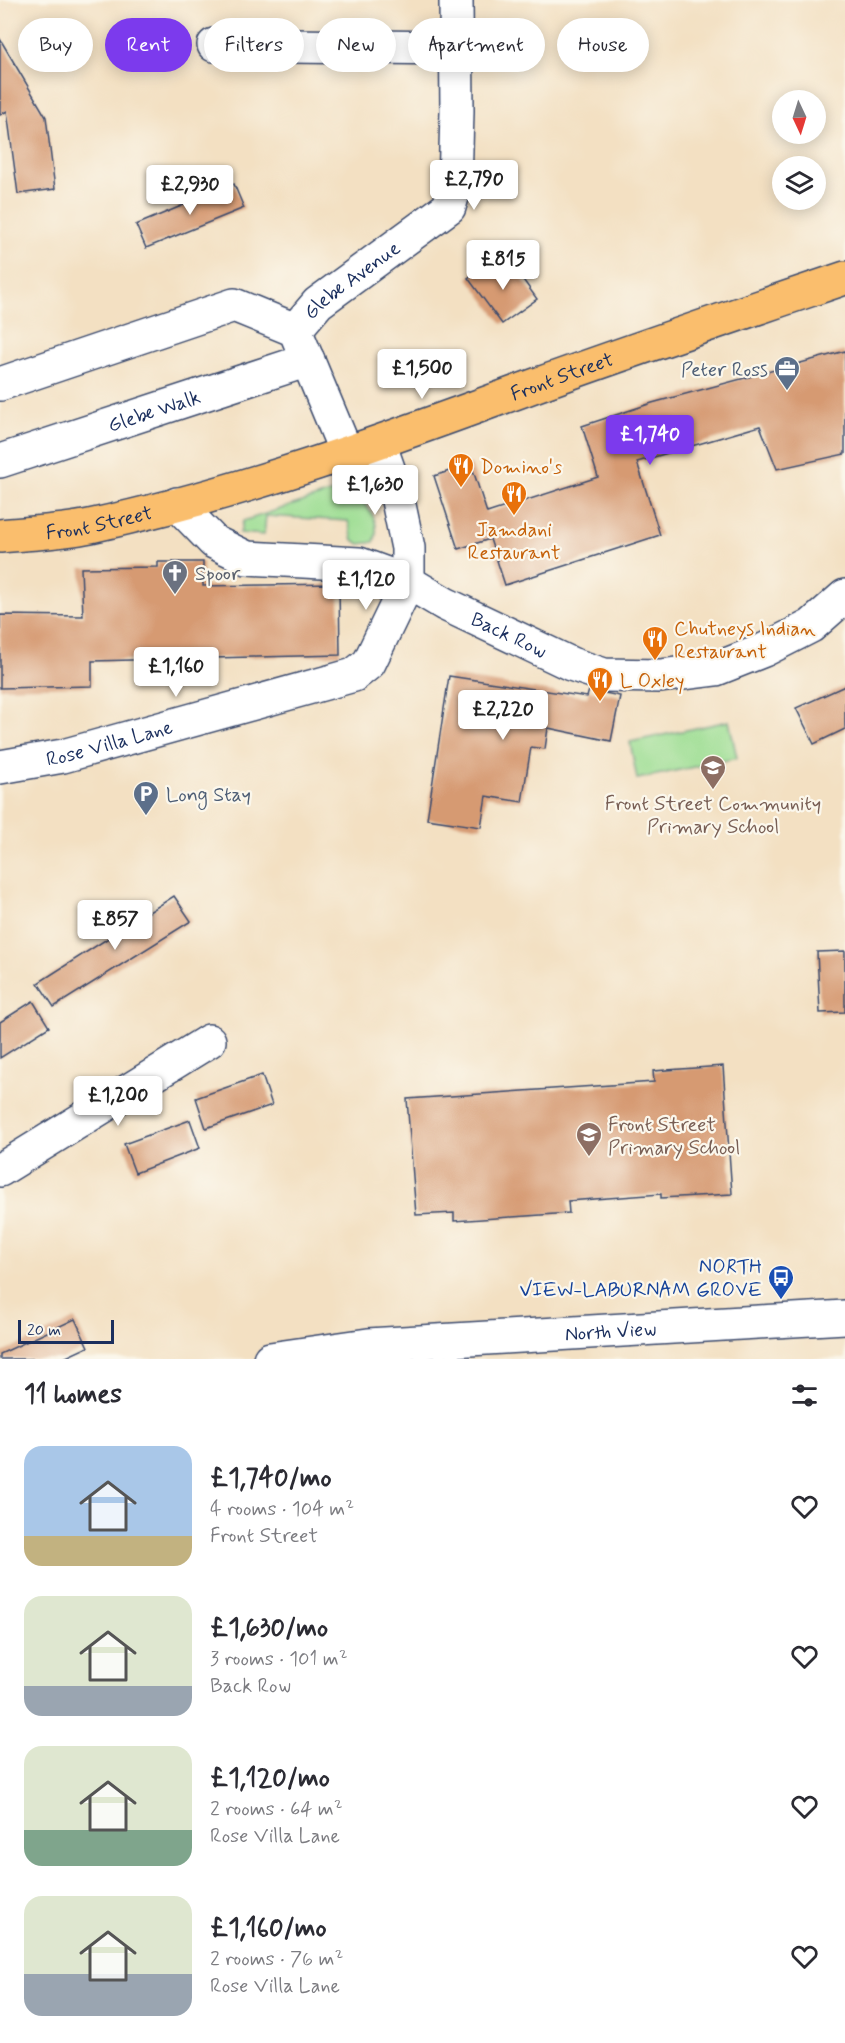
<!DOCTYPE html>
<meta charset="utf-8">
<style>
:root{--surface:#fff;--page:#f7f7f7;--text:#2b2b33;--muted:#7c7c81;--accent:#7c3aed}
body{margin:0;font-family:Mynerve,sans-serif;background:var(--page);color:var(--text);height:100vh;display:flex;flex-direction:column;font-size:22px;white-space:nowrap}
*{box-sizing:border-box;margin:0}
p{font-size:20px;color:var(--muted)}
.icon{flex:none;width:33px;height:33px;fill:none;stroke:currentColor;stroke-width:2;stroke-linecap:round;stroke-linejoin:round}
.map{position:relative;height:1359px;overflow:hidden}
.side{display:flex;flex-direction:column;background:var(--surface);flex:1}
.side>*{flex:none}
.top-card{position:absolute;left:18px;top:18px;width:810px;height:54px;display:flex;gap:12px}
.needle{width:39px;rotate:176deg}
.tools{position:absolute;left:772px;top:90px;display:grid;gap:12px}
.tools a{display:grid;place-items:center;width:54px;height:54px;border-radius:50%;background:var(--surface);box-shadow:0 3px 15px #0003;font-size:30px}
.scale{position:absolute;left:18px;bottom:15px;width:96px;box-sizing:border-box;padding-left:6px;border:3px solid #1b2f5e;border-top:0;font-size:16px;line-height:21px;white-space:nowrap;color:#1b2f5e;-webkit-text-stroke:4px #fbf7ec;paint-order:stroke}
.price{position:absolute;translate:-50% -51px;padding:0 14px;border-radius:6px;background:#fff;color:#222;font-size:20px;line-height:39px;filter:drop-shadow(0 2px 3px #0008)}
.price::after{content:'';position:absolute;left:50%;top:36px;width:18px;height:14px;margin-left:-9px;background:inherit;clip-path:polygon(0 0,100% 0,50% 100%)}
.price.selected{background:var(--accent);color:#fff}
ul{padding:0;list-style:none}
li{display:flex;align-items:center;gap:18px;height:150px;padding:0 24px}
li span{display:grid;place-items:center;flex:none;width:168px;height:120px;border-radius:18px;color:#555}
li>.icon{margin-inline-start:auto}
span .icon{width:72px;height:72px;fill:#fffc;stroke-width:1}
li b{font-size:26px}
h2{display:flex;justify-content:space-between;align-items:center;height:72px;padding:0 24px;font-size:26px}
.pill{padding:0 21px;border-radius:27px;background:var(--surface);box-shadow:0 3px 15px #0003;font-size:21px;line-height:54px}
.pill.selected{background:var(--accent);color:#fff}
.map>svg:first-child{display:block}
.green{fill:#9fde94;stroke:#5d8679;stroke-width:1.5}
.building{fill:#d69a72}
.lines{fill:none;stroke-linecap:round;stroke-linejoin:round}
.minor-casing{stroke:#3b4a6d;stroke-width:36}
.major-casing{stroke:#3b4a6d;stroke-width:36}
.minor{stroke:#fff;stroke-width:33}
.major{stroke:#fabe6d;stroke-width:33}
.labels{text-anchor:middle;stroke-width:4.5;stroke-linejoin:round;paint-order:stroke}
.street-label{font-size:20px;fill:#1b2f5e;stroke:#fbf7ec}
.service-label{font-size:20px;fill:#4e5e75;stroke:#fbf7ec;text-anchor:end}
.food-label{font-size:20px;fill:#c56008;stroke:#fbf7ec;text-anchor:start}
.worship-label{font-size:20px;fill:#5b616d;stroke:#fbf7ec;text-anchor:start}
.education-label{font-size:20px;fill:#785e54;stroke:#fbf7ec}
.transit-label{font-size:20px;fill:#164399;stroke:#fbf7ec;text-anchor:end}
</style>
<div class="map">
<svg width="845" height="1359" viewBox="0 0 845 1359">
<rect width="100%" height="100%" fill="#fbf7ec"/>
<filter id="ink" filterUnits="userSpaceOnUse"><feTurbulence type="fractalNoise" baseFrequency=".0167" numOctaves="2"/><feDisplacementMap in="SourceGraphic" scale="12" xChannelSelector="R" yChannelSelector="G"/><feConvolveMatrix kernelMatrix="1 2 1 2 8 2 1 2 1" color-interpolation-filters="sRGB"/></filter>
<filter id="wash" filterUnits="userSpaceOnUse"><feTurbulence type="fractalNoise" baseFrequency=".008" numOctaves="4" result="noise"/><feDisplacementMap in="SourceGraphic" scale="24" xChannelSelector="R" yChannelSelector="G"/><feGaussianBlur stdDeviation="1.35" result="paint"/><feColorMatrix in="noise" values="0 0 0 0 0 0 0 0 0 0 0 0 0 0 0 0 0 1.4 0 .05"/><feComposite in="paint" operator="in"/></filter>
<g filter="url(#wash)">
<rect width="100%" height="100%" fill="#f3e0c2"/>
<!-- green -->
<g class="green">
<path d="M 336,491 L 355,493 C 368,508 382,521 374,542 L 360,544 L 353,540 L 348,521 L 266,516 L 264,535 L 240,533 L 243,521 Z"/>
<path d="M 729,721 L 737,758 L 637,779 L 630,742 Z"/>
</g>
<g id="blocks">
<!-- building -->
<g class="building">
<path d="M 0,39 L 46,117 L 55,189 L 18,194 L 7,111 L 0,115 Z"/>
<path d="M 234,184 L 244,208 L 146,248 L 136,225 Z"/>
<path d="M 511,263 L 537,299 L 502,324 L 468,278 L 488,264 L 495,274 Z"/>
<path d="M 845,351 L 845,454 L 777,469 L 760,426 L 637,462 L 660,535 L 505,585 L 490,539 L 458,549 L 434,476 L 471,464 L 487,513 L 598,477 L 582,426 L 652,403 Z"/>
<path d="M 158,562 L 203,562 L 203,586 L 339,584 L 340,655 L 92,661 L 92,686 L 0,688 L 0,615 L 83,616 L 81,568 L 158,567 Z"/>
<path d="M 449,676 L 587,697 L 589,690 L 620,696 L 611,741 L 548,728 L 545,749 L 531,747 L 522,802 L 486,796 L 481,827 L 427,819 Z"/>
<path d="M 845,686 L 845,729 L 814,744 L 796,708 Z"/>
<path d="M 174,896 L 191,921 L 54,1007 L 38,983 Z"/>
<path d="M 845,951 L 845,1012 L 820,1013 L 817,952 Z"/>
<path d="M 33,1001 L 49,1027 L 0,1058 L 0,1022 Z"/>
<path d="M 723,1066 L 732,1194 L 661,1198 L 661,1194 L 568,1201 L 569,1213 L 454,1221 L 454,1213 L 416,1215 L 407,1099 L 654,1082 L 653,1071 Z"/>
<path d="M 262,1075 L 272,1105 L 206,1128 L 196,1098 Z"/>
<path d="M 190,1120 L 200,1148 L 135,1173 L 124,1144 Z"/>
<path d="M 75,1319 L 88,1347 L 62,1359 L 0,1359 L 0,1354 Z"/>
</g>
</g>
</g>
<g filter="url(#ink)">
<use href="#blocks" fill-opacity="0" stroke="#3b4a6d" stroke-width="1.5"/>
<g class="lines">
<defs>
<g id="minor">
<path d="M 214,45 L 455,48"/>
<path id="s1" d="M 295,330 L 318,303 L 449,207 L 455,187 L 457,111 L 456,0"/>
<path d="M 0,384 L 234,305 L 295,330 L 346,452"/>
<path id="s2" d="M 0,461 L 308,360"/>
<path id="s3" d="M 177,504 L 214,542 L 247,558 L 359,564 L 408,582 L 445,604 L 571,664 L 604,675 L 660,676 L 716,669 L 764,650 L 811,626 L 845,596"/>
<path id="s4" d="M 0,767 L 63,756 L 354,675 L 369,663 L 408,582 L 408,548 L 396,491 L 379,443"/>
<path d="M 0,1170 L 209,1041"/>
<path id="s5" d="M 270,1359 L 368,1345 L 845,1317"/>
</g>
<g id="major">
<path id="s6" d="M 0,536 C 30,533 61,532 90,526 C 243,493 390,439 536,385 C 638,348 742,313 845,278"/>
</g>
</defs>
<!-- minor casing -->
<use href="#minor" class="minor-casing"/>
<!-- major casing -->
<use href="#major" class="major-casing"/>
<!-- minor -->
<use href="#minor" class="minor"/>
<!-- major -->
<use href="#major" class="major"/>
</g>
</g>
<!-- icons -->
<defs>
<symbol id="office-pin" viewBox="-11 -11 22 30"><path d="M0 17L-7.5 6A9.5 9.5 0 1 1 7.5 6Z" fill="#5c6f8a" stroke="#fbf7ec"/><path d="M-6-3h4V-5.5h4V-3h4V5H-6ZM-1-4.5V-3h2v-1.5ZM-6 0V1H6V0Z" fill="#fff"/></symbol>
<symbol id="restaurant-pin" viewBox="-11 -11 22 30"><path d="M0 17L-7.5 6A9.5 9.5 0 1 1 7.5 6Z" fill="#e8710a" stroke="#fbf7ec"/><path d="M-5-6h1v4h1v-4h1v4h1v-4h1v5L-1.5 .5V6h-2V.5L-5-1ZM5-6V6H3V1.5H1.5Q1.5-4 5-6Z" fill="#fff"/></symbol>
<symbol id="church-pin" viewBox="-11 -11 22 30"><path d="M0 17L-7.5 6A9.5 9.5 0 1 1 7.5 6Z" fill="#6b7280" stroke="#fbf7ec"/><path d="M-1.2-6h2.4v3.5h3.3v2.4h-3.3V6h-2.4V-.1h-3.3v-2.4h3.3Z" fill="#fff"/></symbol>
<symbol id="school-pin" viewBox="-11 -11 22 30"><path d="M0 17L-7.5 6A9.5 9.5 0 1 1 7.5 6Z" fill="#8d6e63" stroke="#fbf7ec"/><path d="M0-5L7-2L0 1L-7-2ZM-4 1L0 2.5L4 1V4Q0 6-4 4Z" fill="#fff"/></symbol>
<symbol id="parking-pin" viewBox="-11 -11 22 30"><path d="M0 17L-7.5 6A9.5 9.5 0 1 1 7.5 6Z" fill="#5c6f8a" stroke="#fbf7ec"/><path d="M-3.5-5.5H1a3.5 3.5 0 0 1 0 7H-1V5.5H-3.5ZM-1-3.4V-.6H.8a1.4 1.4 0 0 0 0-2.8Z" fill="#fff"/></symbol>
<symbol id="bus-pin" viewBox="-11 -11 22 30"><path d="M0 17L-7.5 6A9.5 9.5 0 1 1 7.5 6Z" fill="#1a4fb4" stroke="#fbf7ec"/><path d="M-5-6H5V4H4V6H2V4H-2V6H-4V4H-5ZM-3.5-4V0h7V-4ZM-3.5 1.2v1.5H-2V1.2ZM2 1.2v1.5H3.5V1.2Z" fill="#fff"/></symbol>
</defs>
<g fill-rule="evenodd">
<use href="#office-pin" x="772" y="354" width="30" height="40"/>
<use href="#restaurant-pin" x="446" y="451" width="30" height="40"/>
<use href="#restaurant-pin" x="499" y="479" width="30" height="40"/>
<use href="#church-pin" x="160" y="558" width="30" height="40"/>
<use href="#restaurant-pin" x="640" y="624" width="30" height="40"/>
<use href="#restaurant-pin" x="585" y="665" width="30" height="40"/>
<use href="#school-pin" x="698" y="753" width="30" height="40"/>
<use href="#parking-pin" x="131" y="779" width="30" height="40"/>
<use href="#school-pin" x="574" y="1120" width="30" height="40"/>
<use href="#bus-pin" x="766" y="1263" width="30" height="40"/>
</g>
<g class="labels">
<!-- street labels -->
<g class="street-label">
<text dy="7" stroke="none"><textPath href="#s1" startOffset="76">Glebe Avenue</textPath></text>
<text dy="7" stroke="none"><textPath href="#s6" startOffset="586">Front Street</textPath></text>
<text dy="7" stroke="none"><textPath href="#s2" startOffset="162">Glebe Walk</textPath></text>
<text dy="7" stroke="none"><textPath href="#s6" startOffset="100">Front Street</textPath></text>
<text dy="7" stroke="none"><textPath href="#s3" startOffset="368">Back Row</textPath></text>
<text dy="7" stroke="none"><textPath href="#s4" startOffset="112">Rose Villa Lane</textPath></text>
<text dy="7" stroke="none"><textPath href="#s5" startOffset="342">North View</textPath></text>
</g>
<!-- service labels -->
<g class="service-label">
<text x="768" y="376">Peter Ross</text>
<text x="166" y="801" text-anchor="start">Long Stay</text>
</g>
<!-- food labels -->
<g class="food-label">
<text x="480" y="473">Domino's</text>
<text x="514" y="536" text-anchor="middle">Jamdani<tspan x="514" dy="23">Restaurant</tspan></text>
<text x="674" y="635">Chutneys Indian<tspan x="674" dy="23">Restaurant</tspan></text>
<text x="620" y="687">L Oxley</text>
</g>
<!-- worship labels -->
<g class="worship-label">
<text x="195" y="580">Spoor</text>
</g>
<!-- education labels -->
<g class="education-label">
<text x="713" y="810">Front Street Community<tspan x="713" dy="23">Primary School</tspan></text>
<text x="608" y="1131" text-anchor="start">Front Street<tspan x="608" dy="23">Primary School</tspan></text>
</g>
<!-- transit labels -->
<g class="transit-label">
<text x="762" y="1273">NORTH<tspan x="762" dy="23">VIEW-LABURNAM GROVE</tspan></text>
</g>
</g>
</svg>
<div class="tools">
<a><svg class="needle" viewBox="-14 -14 28 28"><path d="M0-13l5 13h-10z" fill="#e53935"/><path d="M0 13l5-13h-10z" fill="#7c7c81"/></svg></a>
<a><svg class="icon" aria-label="layers" viewBox="0 0 24 24"><path d="M12 4l9 5-9 5-9-5zM3 14l9 5 9-5"/></svg></a>
</div>
<div class="scale">20 m</div>
<b class="price" style="left:474px;top:211px">£2,790</b>
<b class="price" style="left:190px;top:216px">£2,930</b>
<b class="price" style="left:503px;top:291px">£815</b>
<b class="price" style="left:422px;top:400px">£1,500</b>
<b class="price selected" style="left:650px;top:466px">£1,740</b>
<b class="price" style="left:375px;top:516px">£1,630</b>
<b class="price" style="left:366px;top:611px">£1,120</b>
<b class="price" style="left:176px;top:698px">£1,160</b>
<b class="price" style="left:503px;top:741px">£2,220</b>
<b class="price" style="left:115px;top:951px">£857</b>
<b class="price" style="left:118px;top:1127px">£1,200</b>
<div class="top-card">
<a class="pill">Buy</a>
<a class="pill selected">Rent</a>
<a class="pill">Filters</a>
<a class="pill">New</a>
<a class="pill">Apartment</a>
<a class="pill">House</a>
</div>
</div>
<section class="side">
<h2>11 homes<svg class="icon" aria-label="filters" viewBox="0 0 24 24"><path d="M4 7h16M4 17h16"/><circle cx="9" cy="7" r="2"/><circle cx="15" cy="17" r="2"/></svg></h2>
<ul>
<li><span style="background:linear-gradient(#a9c7e8 75%,#c2b280 0)"><svg class="icon" aria-label="home" viewBox="0 0 24 24"><path d="M3 11l9-7 9 7M6 9v11h12V9"/></svg></span><div><b>£1,740/mo</b><p>4 rooms · 104 m²</p><p>Front Street</p></div><svg class="icon" aria-label="heart" viewBox="0 0 24 24"><path d="M12 20l-8-8c-3-5 5-10 8-4 3-6 11-1 8 4z"/></svg></li>
<li><span style="background:linear-gradient(#dfe7d0 75%,#9aa5b1 0)"><svg class="icon" aria-label="home" viewBox="0 0 24 24"><path d="M3 11l9-7 9 7M6 9v11h12V9"/></svg></span><div><b>£1,630/mo</b><p>3 rooms · 101 m²</p><p>Back Row</p></div><svg class="icon" aria-label="heart" viewBox="0 0 24 24"><path d="M12 20l-8-8c-3-5 5-10 8-4 3-6 11-1 8 4z"/></svg></li>
<li><span style="background:linear-gradient(#dfe7d0 70%,#7fa58c 0)"><svg class="icon" aria-label="home" viewBox="0 0 24 24"><path d="M3 11l9-7 9 7M6 9v11h12V9"/></svg></span><div><b>£1,120/mo</b><p>2 rooms · 64 m²</p><p>Rose Villa Lane</p></div><svg class="icon" aria-label="heart" viewBox="0 0 24 24"><path d="M12 20l-8-8c-3-5 5-10 8-4 3-6 11-1 8 4z"/></svg></li>
<li><span style="background:linear-gradient(#dfe7d0 65%,#9aa5b1 0)"><svg class="icon" aria-label="home" viewBox="0 0 24 24"><path d="M3 11l9-7 9 7M6 9v11h12V9"/></svg></span><div><b>£1,160/mo</b><p>2 rooms · 76 m²</p><p>Rose Villa Lane</p></div><svg class="icon" aria-label="heart" viewBox="0 0 24 24"><path d="M12 20l-8-8c-3-5 5-10 8-4 3-6 11-1 8 4z"/></svg></li>
</ul>
</section>
